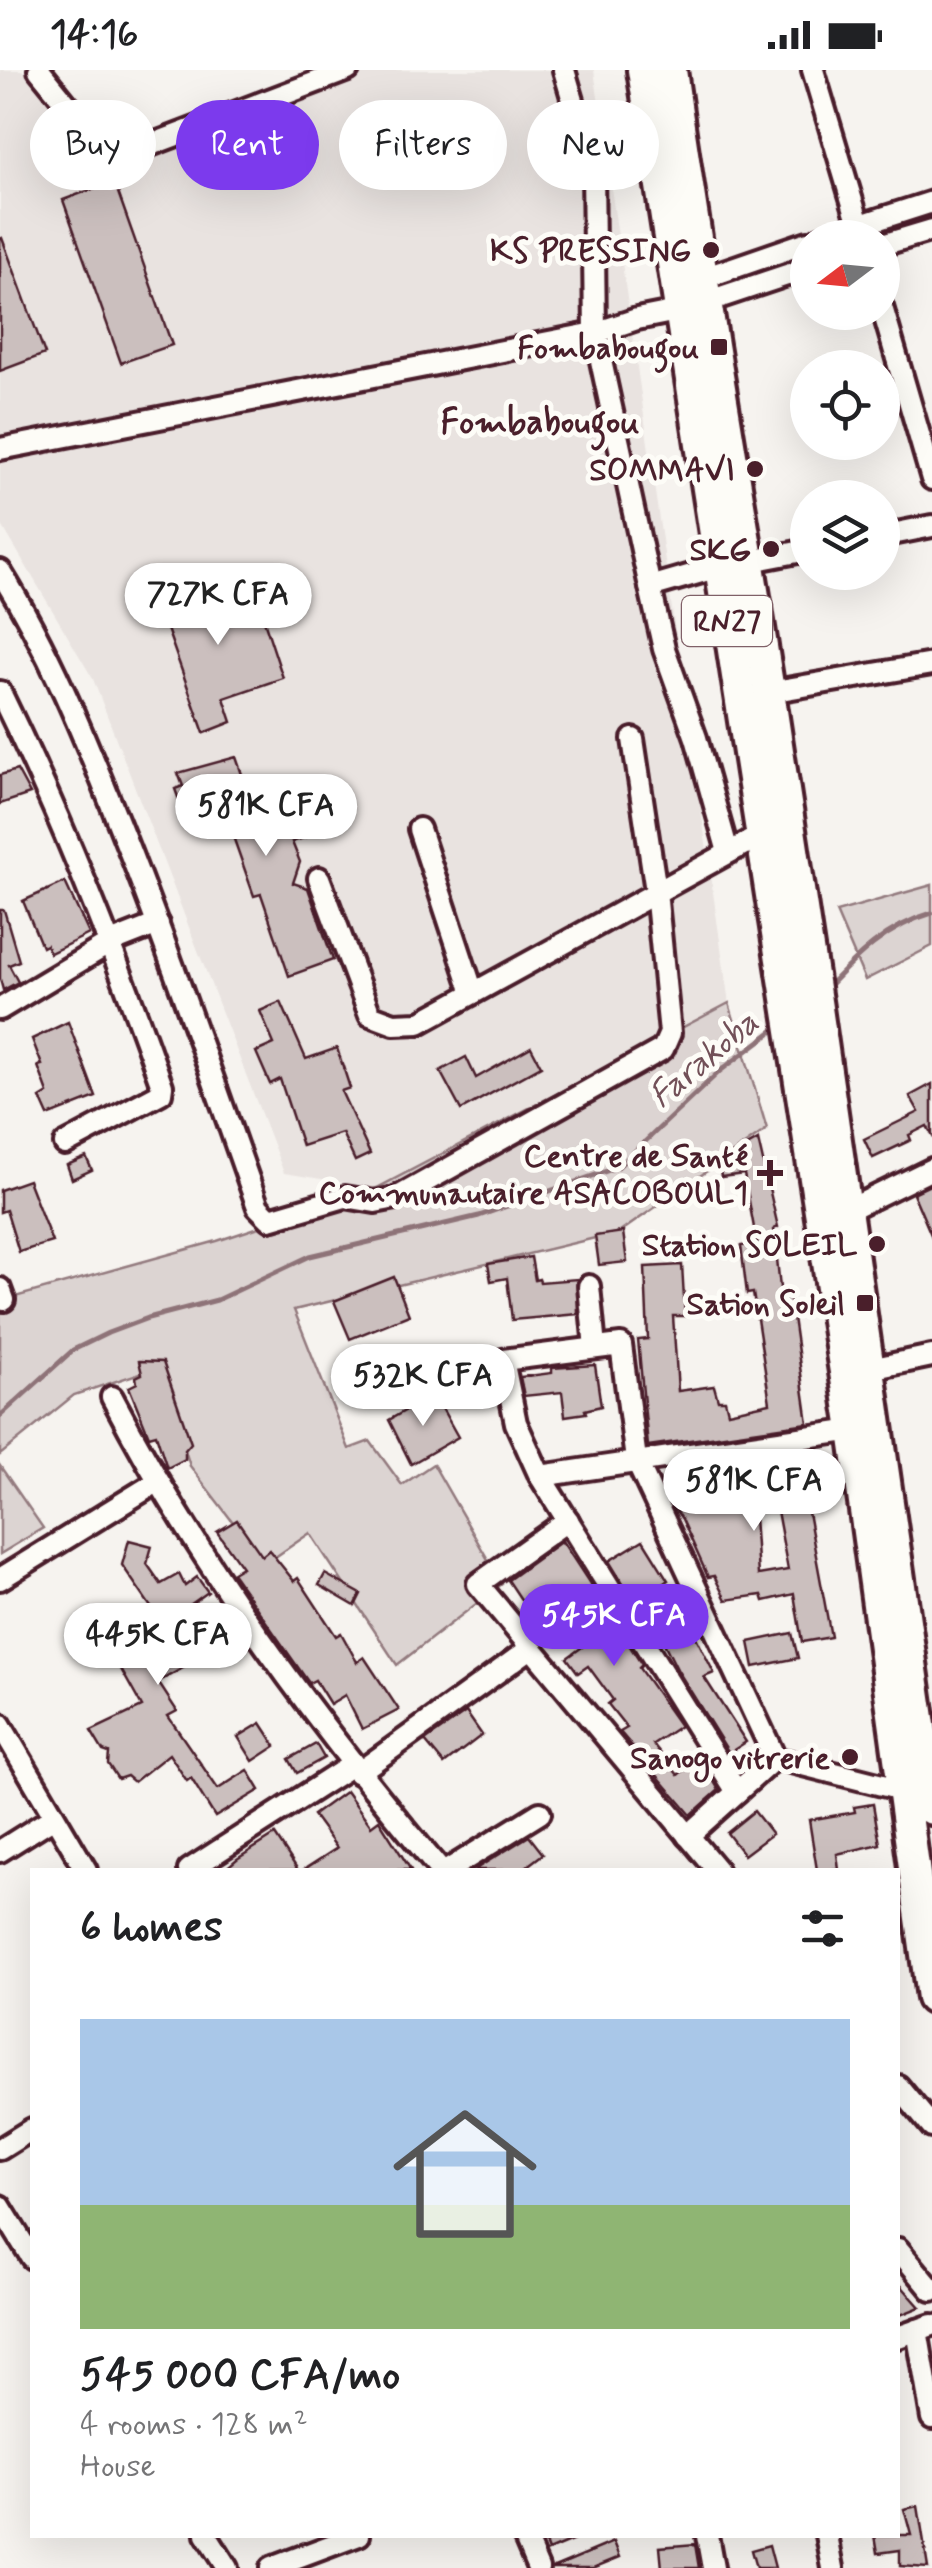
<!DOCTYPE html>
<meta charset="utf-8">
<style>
:root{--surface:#fff;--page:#f2f2f2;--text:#202124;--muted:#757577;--accent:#7c3aed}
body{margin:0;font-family:Mynerve,sans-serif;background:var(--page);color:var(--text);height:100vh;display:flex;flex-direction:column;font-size:38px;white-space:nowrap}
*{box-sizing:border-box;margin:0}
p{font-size:32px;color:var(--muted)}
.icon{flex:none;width:55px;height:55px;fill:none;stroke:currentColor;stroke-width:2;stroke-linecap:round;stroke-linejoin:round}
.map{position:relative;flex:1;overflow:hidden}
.sheet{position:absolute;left:30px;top:1798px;width:870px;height:670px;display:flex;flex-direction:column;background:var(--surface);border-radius:0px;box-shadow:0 10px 40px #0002}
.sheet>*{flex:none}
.banner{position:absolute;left:30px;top:30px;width:872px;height:90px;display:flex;gap:20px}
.needle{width:65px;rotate:254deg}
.buttons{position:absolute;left:790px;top:150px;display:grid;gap:20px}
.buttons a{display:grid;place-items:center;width:110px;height:110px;border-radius:50%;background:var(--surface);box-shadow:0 10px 40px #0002;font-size:50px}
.price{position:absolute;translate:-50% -85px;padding:0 22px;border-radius:35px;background:#fff;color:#222;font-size:32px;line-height:65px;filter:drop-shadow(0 2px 5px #0008)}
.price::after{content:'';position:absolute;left:50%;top:60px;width:30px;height:22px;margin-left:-15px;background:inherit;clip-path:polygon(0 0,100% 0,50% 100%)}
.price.current{background:var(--accent);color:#fff}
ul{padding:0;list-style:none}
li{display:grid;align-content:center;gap:20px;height:530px;padding:0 50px}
li span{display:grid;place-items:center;height:310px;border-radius:0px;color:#555}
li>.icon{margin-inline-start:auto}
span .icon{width:180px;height:180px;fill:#fffc;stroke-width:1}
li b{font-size:42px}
h2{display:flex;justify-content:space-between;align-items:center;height:120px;padding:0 50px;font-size:42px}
.tag{padding:0 35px;border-radius:45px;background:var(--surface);box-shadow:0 10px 40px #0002;font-size:35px;line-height:90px}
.tag.current{background:var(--accent);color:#fff}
.status{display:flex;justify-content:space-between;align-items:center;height:70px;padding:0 50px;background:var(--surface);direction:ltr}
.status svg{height:28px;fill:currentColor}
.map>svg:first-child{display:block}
.built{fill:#e9e3e0}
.green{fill:#dcd4d2;stroke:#937a7e;stroke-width:2.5}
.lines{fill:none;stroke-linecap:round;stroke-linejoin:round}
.stream{stroke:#8e7378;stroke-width:5}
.building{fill:#cbbfbe;stroke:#4a1f2b;stroke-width:2.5}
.minor-casing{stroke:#4a1f2b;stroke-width:28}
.primary-casing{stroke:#4a1f2b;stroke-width:38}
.minor{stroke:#fdfcf7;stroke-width:20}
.primary{stroke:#fdfcf7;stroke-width:30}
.poi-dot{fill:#4a1f2b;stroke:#fdfcf7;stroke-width:4}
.labels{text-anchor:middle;stroke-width:10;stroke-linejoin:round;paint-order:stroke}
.shield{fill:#fdfcf7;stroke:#806168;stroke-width:2.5}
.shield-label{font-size:30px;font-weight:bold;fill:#4a1f2b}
.poi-label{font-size:32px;font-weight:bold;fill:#4a1f2b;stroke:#fdfcf7;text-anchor:end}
.neighbourhood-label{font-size:35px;font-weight:bold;fill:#4a1f2b;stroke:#fdfcf7}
.water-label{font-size:35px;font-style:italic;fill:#725058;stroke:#fdfcf7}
</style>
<div class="status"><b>14:16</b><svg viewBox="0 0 49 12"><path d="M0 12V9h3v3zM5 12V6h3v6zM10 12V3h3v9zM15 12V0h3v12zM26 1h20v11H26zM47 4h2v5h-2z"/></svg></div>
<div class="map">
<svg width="932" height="2498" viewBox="0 0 932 2498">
<rect width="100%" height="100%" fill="#f6f3ef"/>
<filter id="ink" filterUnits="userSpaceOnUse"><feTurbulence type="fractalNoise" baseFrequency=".01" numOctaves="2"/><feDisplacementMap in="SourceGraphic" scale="20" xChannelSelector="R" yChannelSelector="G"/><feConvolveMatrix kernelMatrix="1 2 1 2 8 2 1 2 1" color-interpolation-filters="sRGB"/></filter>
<g filter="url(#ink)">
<!-- built -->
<path class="built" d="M 0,0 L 22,0 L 107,106 L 353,0 L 594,0 L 729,933 L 377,1118 L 284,1103 L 93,609 L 0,452 Z"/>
<!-- green -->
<g class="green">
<path d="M 932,815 L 932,876 L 865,910 L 836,842 Z"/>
<path d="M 729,933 L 767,1059 L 620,1162 L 294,1240 L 349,1379 L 370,1371 L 402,1415 L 433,1394 L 502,1514 L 397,1595 L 310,1463 L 265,1494 L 190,1396 L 158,1297 L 74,1325 L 0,1385 L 0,1235 L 4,1230 L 217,1171 L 377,1118 Z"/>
<path d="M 0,1396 L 43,1458 L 0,1484 Z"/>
</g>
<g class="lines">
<!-- stream -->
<g class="stream">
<path d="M 825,920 C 856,887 887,856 932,843"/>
<path d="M 0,1346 L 73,1280 L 108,1263 L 148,1248 L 217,1230 L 310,1186 L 479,1146 L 618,1097 L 720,1001 L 781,955"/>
</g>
</g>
<!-- building -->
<g class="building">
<path d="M 114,111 L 172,275 L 121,293 L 63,130 Z"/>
<path d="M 2,168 L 45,284 L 0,301 L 0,169 Z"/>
<path d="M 178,505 L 190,538 L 253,517 L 283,608 L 224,628 L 232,652 L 204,663 L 151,514 Z"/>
<path d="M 236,687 L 256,745 L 304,732 L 312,765 L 292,772 L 300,792 L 293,813 L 308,818 L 333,890 L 289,906 L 261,824 L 254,826 L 218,724 L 182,738 L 175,719 L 183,716 L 178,703 Z"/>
<path d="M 17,700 L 30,724 L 0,734 L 0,705 Z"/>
<path d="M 65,812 L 89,864 L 50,883 L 46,875 L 42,877 L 23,831 Z"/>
<path d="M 0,840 L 4,840 L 19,891 L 9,895 L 18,912 L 3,920 L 0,909 Z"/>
<path d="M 281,932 L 306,989 L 337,978 L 350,1018 L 341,1021 L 370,1084 L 355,1091 L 342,1063 L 302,1076 L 280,1009 L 270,1014 L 256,982 L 274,974 L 260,941 Z"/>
<path d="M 68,952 L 96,1027 L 48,1046 L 40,1028 L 48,1023 L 38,996 L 42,995 L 32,969 Z"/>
<path d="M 531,977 L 541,996 L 461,1040 L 440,1001 L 466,987 L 476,1008 Z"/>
<path d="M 932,1014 L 932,1065 L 927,1056 L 909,1065 L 911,1070 L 873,1088 L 864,1069 L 919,1042 L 910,1026 Z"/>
<path d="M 758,1070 L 778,1157 L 774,1159 L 781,1228 L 790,1226 L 808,1353 L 648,1376 L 638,1270 L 648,1269 L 645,1197 L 682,1195 L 685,1246 L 673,1246 L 678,1321 L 714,1316 L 718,1330 L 725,1330 L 728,1342 L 770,1333 L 753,1223 L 747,1224 L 741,1176 L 757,1174 L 744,1104 L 721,1107 L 719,1092 Z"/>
<path d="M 86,1087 L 92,1100 L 72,1109 L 67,1095 Z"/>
<path d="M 28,1110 L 52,1172 L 19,1182 L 6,1140 L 0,1142 L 0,1120 Z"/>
<path d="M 932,1114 L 932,1167 L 913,1123 Z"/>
<path d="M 623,1162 L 627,1192 L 599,1195 L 595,1166 Z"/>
<path d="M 531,1187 L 535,1210 L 539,1209 L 540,1212 L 577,1209 L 578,1244 L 512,1250 L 507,1208 L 491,1211 L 488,1194 Z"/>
<path d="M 394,1207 L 409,1245 L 350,1269 L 334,1231 Z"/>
<path d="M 139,1291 L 163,1292 L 191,1373 L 185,1380 L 185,1389 L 167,1398 L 156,1364 L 149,1366 L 129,1317 L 137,1313 L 136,1307 L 142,1304 Z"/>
<path d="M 595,1295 L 601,1336 L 585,1340 L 586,1343 L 565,1346 L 562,1322 L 524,1326 L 520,1307 L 552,1303 L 552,1298 Z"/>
<path d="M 434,1324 L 458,1367 L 411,1394 L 389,1350 Z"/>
<path d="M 802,1381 L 811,1436 L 807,1437 L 831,1567 L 802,1572 L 794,1524 L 764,1531 L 762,1525 L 726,1530 L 714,1506 L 708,1507 L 682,1449 L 671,1433 L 671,1425 L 677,1425 L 671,1401 L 750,1389 L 758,1505 L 788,1500 L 767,1387 Z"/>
<path d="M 237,1450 L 262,1486 L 269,1480 L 294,1511 L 298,1508 L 336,1566 L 341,1563 L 357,1592 L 364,1587 L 399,1640 L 362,1659 L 345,1625 L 330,1634 L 315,1610 L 309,1613 L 232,1503 L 242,1497 L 217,1462 Z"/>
<path d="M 129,1470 L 152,1476 L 147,1494 L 161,1514 L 179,1504 L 185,1516 L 197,1507 L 208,1522 L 169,1550 L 192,1593 L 158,1612 L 177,1641 L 168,1646 L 218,1719 L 248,1700 L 260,1720 L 215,1747 L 191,1708 L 187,1711 L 169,1684 L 134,1712 L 127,1706 L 118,1709 L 108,1694 L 109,1683 L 103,1681 L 91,1661 L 142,1637 L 103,1567 L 153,1540 L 122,1495 Z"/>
<path d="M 643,1470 L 668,1510 L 634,1532 L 609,1491 Z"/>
<path d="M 562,1471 L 611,1546 L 606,1549 L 612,1548 L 642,1595 L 639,1598 L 680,1656 L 653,1674 L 678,1705 L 694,1691 L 705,1696 L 719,1720 L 691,1745 L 620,1662 L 627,1658 L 608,1634 L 613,1630 L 588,1596 L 578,1603 L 567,1588 L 589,1572 L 556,1523 L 528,1540 L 508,1510 Z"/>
<path d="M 325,1504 L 361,1524 L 355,1536 L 319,1515 Z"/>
<path d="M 680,1535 L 714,1603 L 704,1607 L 746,1672 L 729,1683 L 678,1601 L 648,1541 Z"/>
<path d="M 792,1563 L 798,1588 L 754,1597 L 749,1572 Z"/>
<path d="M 466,1642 L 482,1665 L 444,1694 L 425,1671 Z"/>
<path d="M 261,1653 L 276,1676 L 253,1691 L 238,1667 Z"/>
<path d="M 316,1674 L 324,1688 L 297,1703 L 289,1689 Z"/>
<path d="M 346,1721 L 371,1756 L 379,1750 L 411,1800 L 303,1800 L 337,1778 L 313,1745 Z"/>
<path d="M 873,1734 L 880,1774 L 837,1784 L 839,1800 L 817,1800 L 809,1750 L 855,1742 L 854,1737 Z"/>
<path d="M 754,1741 L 772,1764 L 744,1785 L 727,1763 Z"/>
<path d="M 275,1765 L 298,1800 L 224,1800 L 237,1789 Z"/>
<path d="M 529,1766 L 543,1784 L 522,1800 L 474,1800 Z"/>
<path d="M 898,2212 L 920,2237 L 898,2246 Z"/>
<path d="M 918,2436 L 928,2498 L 900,2496 L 900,2480 L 878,2483 L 875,2465 L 911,2465 L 904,2439 Z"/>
<path d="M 542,2465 L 586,2465 L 548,2481 Z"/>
<path d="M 614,2472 L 620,2487 L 593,2498 L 552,2498 Z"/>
<path d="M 695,2474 L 699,2498 L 662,2498 L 660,2477 Z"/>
<path d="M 769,2475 L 775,2498 L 756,2498 L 751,2480 Z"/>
</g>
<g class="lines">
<defs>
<g id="minor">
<path d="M 39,0 L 94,68 L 111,80 L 132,82 L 348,0"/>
<path d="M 564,0 L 593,99 L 595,263 L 650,517 L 719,497 L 808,480"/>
<path d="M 813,0 L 863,168"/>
<path d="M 820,168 L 932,132"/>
<path d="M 882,175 L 932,160"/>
<path d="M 692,212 L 808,172"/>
<path d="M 882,237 L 932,409"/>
<path d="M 0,379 L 595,263 L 637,249 L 682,240 L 808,198"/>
<path d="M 882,466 L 932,456"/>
<path d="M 0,501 C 49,580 83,663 117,749 C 168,877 212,1007 258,1137 L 270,1149 L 345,1127 L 375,1132 L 396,1128 L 663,979 L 670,963 L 656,821 L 633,669"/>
<path d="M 650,517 L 664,579 L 696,668 L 728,782"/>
<path d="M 0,622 C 63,750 115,882 162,1016 L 161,1023 L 65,1074"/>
<path d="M 769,622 L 932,594"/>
<path d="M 419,759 L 473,923"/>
<path d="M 319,808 L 370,945 L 394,954 L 419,953 L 761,765"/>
<path d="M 0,939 L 110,873 L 158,854"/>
<path d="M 840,1144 L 932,1099"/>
<path d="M 589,1216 L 595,1278"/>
<path d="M 0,1219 L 4,1230"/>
<path d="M 870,1299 L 932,1286"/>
<path d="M 112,1327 C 201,1498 316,1653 440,1800"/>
<path d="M 540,1406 L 854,1360"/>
<path d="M 568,1450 L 478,1514 L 717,1800"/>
<path d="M 0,1509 L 157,1412"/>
<path d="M 0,1654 L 86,1800"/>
<path d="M 358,1703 L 531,1578"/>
<path d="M 737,1722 L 540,1406 L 516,1353 L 503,1290 L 621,1275 L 636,1390 L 775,1688 L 902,1720"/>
<path d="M 688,1766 L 775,1688"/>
<path d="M 0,1781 L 54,1747"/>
<path d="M 189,1800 L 352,1695"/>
<path d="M 448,1800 L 540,1743"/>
<path d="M 898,2016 L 932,2057"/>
<path d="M 0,2079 L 32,2059"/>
<path d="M 0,2136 L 32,2188"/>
<path d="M 898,2179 L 932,2220"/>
<path d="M 917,2260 L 932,2348"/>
<path d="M 898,2267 L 932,2255"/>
<path d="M 206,2465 L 227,2498"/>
<path d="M 524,2465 L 538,2498"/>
<path d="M 707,2465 L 713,2498"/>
<path d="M 827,2465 L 833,2498"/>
<path d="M 271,2498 L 359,2465"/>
</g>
<g id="primary">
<path d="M 643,0 L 854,1360 L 932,1928"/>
<path d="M 671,0 C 700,210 738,419 770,628 C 827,998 881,1369 932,1739"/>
</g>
</defs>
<!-- minor casing -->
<use href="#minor" class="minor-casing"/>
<!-- primary casing -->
<use href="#primary" class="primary-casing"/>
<!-- minor -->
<use href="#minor" class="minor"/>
<!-- primary -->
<use href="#primary" class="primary"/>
</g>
</g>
<!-- markers -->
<g class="poi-dot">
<circle cx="711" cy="180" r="10"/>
<rect x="709" y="267" width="20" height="20" rx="5"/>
<circle cx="755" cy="399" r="10"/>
<circle cx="771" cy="479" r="10"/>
<path d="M765 1088h10v10h10v10h-10v10h-10v-10h-10v-10h10z"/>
<circle cx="877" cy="1174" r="10"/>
<rect x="855" y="1223" width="20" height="20" rx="5"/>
<circle cx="850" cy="1687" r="10"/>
</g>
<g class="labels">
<!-- shield labels -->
<rect class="shield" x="682" y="526" width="90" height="50" rx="8"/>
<g class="shield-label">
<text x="727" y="561">RN27</text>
</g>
<!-- poi labels -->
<g class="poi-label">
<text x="691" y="191">KS PRESSING</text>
<text x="699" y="288">Fombabougou</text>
<text x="735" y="410">SOMMAVI</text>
<text x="751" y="490">SKG</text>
<text x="748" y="1096">Centre de Santé<tspan x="748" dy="37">Communautaire ASACOBOUL1</tspan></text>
<text x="857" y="1185">Station SOLEIL</text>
<text x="845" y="1244">Sation Soleil</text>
<text x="830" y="1698">Sanogo vitrerie</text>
</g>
<!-- neighbourhood labels -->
<g class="neighbourhood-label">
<text x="540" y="363">Fombabougou</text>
</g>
<!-- water labels -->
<g class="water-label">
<text transform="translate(703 988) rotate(-40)" y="12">Farakoba</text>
</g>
</g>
</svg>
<div class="buttons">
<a><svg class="needle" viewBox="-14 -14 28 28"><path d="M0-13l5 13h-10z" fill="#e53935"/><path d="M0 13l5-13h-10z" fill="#757577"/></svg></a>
<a><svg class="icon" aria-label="locate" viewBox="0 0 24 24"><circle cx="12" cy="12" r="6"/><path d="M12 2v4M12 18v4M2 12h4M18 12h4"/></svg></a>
<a><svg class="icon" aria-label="layers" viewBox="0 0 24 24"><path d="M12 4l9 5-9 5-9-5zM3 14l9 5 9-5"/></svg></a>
</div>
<b class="price" style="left:218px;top:578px">727K CFA</b>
<b class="price" style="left:266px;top:789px">581K CFA</b>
<b class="price" style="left:423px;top:1359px">532K CFA</b>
<b class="price" style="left:754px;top:1464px">581K CFA</b>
<b class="price current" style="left:614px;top:1599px">545K CFA</b>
<b class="price" style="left:158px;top:1618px">445K CFA</b>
<div class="banner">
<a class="tag">Buy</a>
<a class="tag current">Rent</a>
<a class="tag">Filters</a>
<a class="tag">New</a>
</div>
<section class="sheet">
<h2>6 homes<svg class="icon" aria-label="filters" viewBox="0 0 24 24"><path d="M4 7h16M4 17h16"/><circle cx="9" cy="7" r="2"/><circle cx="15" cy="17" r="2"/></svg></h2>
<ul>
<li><span style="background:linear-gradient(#a9c7e8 60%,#8fb573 0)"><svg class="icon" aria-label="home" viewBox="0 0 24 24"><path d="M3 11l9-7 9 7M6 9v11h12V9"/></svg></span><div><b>545 000 CFA/mo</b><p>4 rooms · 128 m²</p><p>House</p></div></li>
</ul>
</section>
</div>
